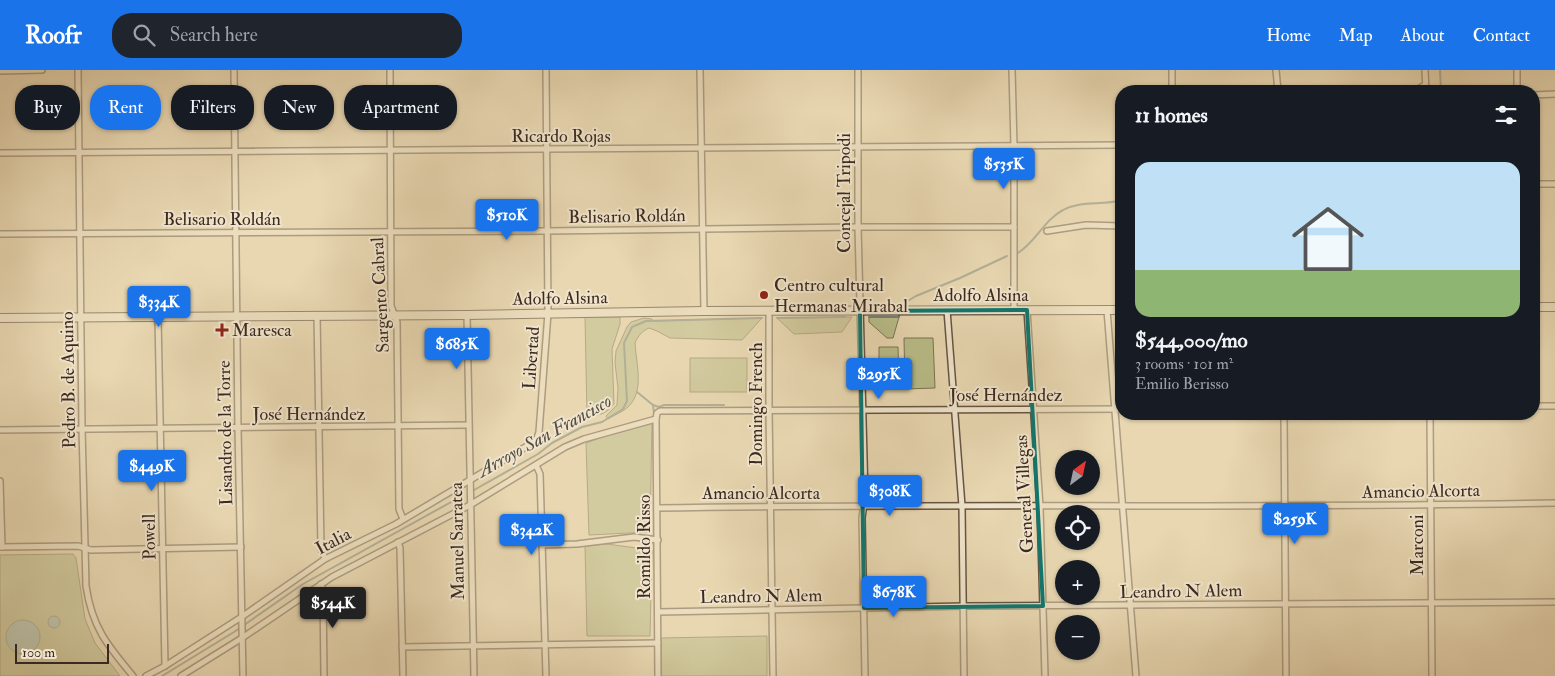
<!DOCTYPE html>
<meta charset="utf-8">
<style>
:root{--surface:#171b24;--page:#20242c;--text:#f1f3f6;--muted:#9ea1a6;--line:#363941;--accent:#1a73e8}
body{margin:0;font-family:"IM FELL Double Pica",serif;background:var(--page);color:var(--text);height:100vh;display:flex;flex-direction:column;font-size:19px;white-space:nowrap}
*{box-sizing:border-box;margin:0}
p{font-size:16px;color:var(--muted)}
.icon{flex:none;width:28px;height:28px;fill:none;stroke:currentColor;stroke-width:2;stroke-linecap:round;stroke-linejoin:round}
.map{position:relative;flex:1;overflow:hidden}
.drawer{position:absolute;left:1115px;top:15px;width:425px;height:335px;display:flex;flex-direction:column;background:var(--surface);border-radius:20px;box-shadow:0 1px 4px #0004}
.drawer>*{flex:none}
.guide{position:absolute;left:15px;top:15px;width:475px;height:45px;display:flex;gap:10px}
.needle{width:32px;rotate:33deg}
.buttons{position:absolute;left:1055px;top:380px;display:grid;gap:10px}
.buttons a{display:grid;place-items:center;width:45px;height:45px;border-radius:50%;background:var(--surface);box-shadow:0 1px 4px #0004;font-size:25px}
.scale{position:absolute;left:15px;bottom:12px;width:94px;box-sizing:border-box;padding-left:5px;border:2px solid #3c2920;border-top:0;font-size:14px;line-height:18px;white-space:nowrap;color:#3c2920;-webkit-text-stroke:4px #f0e5cc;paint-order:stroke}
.price{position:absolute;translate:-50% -42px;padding:0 11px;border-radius:5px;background:var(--accent);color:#fff;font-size:16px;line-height:32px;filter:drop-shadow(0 1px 2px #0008)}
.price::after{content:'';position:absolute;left:50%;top:30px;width:15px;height:11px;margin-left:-8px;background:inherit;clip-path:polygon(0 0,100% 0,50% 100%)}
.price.selected{background:#222;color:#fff}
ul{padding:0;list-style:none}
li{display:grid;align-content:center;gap:10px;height:265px;padding:0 20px}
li+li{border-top:1px solid var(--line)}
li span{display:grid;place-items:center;height:155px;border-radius:15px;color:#555}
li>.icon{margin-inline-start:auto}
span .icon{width:90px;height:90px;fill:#fffc;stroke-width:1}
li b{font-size:21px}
h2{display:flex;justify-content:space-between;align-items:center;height:60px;padding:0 20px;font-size:21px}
.chip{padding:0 18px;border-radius:20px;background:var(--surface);box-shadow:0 1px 4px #0004;font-size:18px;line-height:45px}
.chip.selected{background:var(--accent);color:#fff}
header{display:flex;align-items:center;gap:30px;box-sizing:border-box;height:70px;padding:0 25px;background:var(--accent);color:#fff}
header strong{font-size:24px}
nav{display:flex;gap:28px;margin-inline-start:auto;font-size:18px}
.search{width:350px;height:45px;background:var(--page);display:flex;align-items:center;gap:12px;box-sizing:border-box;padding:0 18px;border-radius:20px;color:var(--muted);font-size:19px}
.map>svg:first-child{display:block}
.green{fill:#b9bd89;stroke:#7a7354}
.water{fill:#98b8b2;stroke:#737f78}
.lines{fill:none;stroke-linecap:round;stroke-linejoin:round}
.stream{stroke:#737f78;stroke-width:2}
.street-casing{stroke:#675444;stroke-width:8}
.secondary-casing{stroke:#3c2920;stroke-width:10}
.street{stroke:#f0e5cc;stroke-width:5}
.secondary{stroke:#f0e5cc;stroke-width:8}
.marked{fill:none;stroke:#0f766e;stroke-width:4;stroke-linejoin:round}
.poi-dot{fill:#8f2418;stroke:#f0e5cc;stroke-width:2}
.labels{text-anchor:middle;stroke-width:4;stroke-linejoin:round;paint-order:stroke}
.street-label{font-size:18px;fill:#3c2920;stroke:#f0e5cc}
.poi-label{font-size:18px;fill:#3c2920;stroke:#f0e5cc;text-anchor:start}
.water-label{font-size:19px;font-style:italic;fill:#534d44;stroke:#f0e5cc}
</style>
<header>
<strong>Roofr</strong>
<div class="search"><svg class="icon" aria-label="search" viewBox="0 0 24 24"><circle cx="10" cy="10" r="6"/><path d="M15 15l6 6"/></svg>Search here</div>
<nav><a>Home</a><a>Map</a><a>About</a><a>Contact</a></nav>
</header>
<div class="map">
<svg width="1555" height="606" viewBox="0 0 1555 606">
<rect width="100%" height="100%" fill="#e8d7b1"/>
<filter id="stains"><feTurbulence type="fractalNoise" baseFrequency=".004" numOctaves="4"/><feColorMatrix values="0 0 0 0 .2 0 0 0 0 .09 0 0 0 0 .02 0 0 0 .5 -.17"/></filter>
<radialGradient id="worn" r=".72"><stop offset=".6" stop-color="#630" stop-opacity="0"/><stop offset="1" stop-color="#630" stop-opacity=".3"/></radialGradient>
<!-- green -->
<g class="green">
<path d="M 585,247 L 620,247 L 620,254 L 612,279 L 614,334 C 605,345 600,345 587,346 Z"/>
<path d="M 852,247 L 842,262 L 794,264 L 777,248 Z"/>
<path d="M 869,247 L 899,247 L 893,268 L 887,268 L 869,252 Z"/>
<path d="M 644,248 L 652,249 L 653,251 L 762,248 L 742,270 L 670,268 L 657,261 L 649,258 C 642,261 638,266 635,273 C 636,293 645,321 628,337 C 623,342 614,345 608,349 L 606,346 L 617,335 L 618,318 L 615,293 L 616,281 L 627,257 L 631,252 Z"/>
<path d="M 904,268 L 933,268 L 935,318 L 905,319 Z"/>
<path d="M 879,277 L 898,277 L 899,314 L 879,314 Z"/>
<rect x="690" y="288" width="57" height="34"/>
<path d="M 652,352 L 650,462 L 589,465 L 586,373 L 639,354 L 647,355 Z"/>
<path d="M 607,474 L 652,480 L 650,566 L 587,566 L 585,476 Z"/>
<path d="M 73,484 L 76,488 L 85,549 L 95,573 L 120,606 L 0,606 L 0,485 Z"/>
<path d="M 767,566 L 767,606 L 661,606 L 661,568 Z"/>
</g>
<!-- water -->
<g class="water">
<circle cx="54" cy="552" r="6"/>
<circle cx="23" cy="567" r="17"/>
</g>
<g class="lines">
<!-- stream -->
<g class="stream">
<path d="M 1439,21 L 1441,20 L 1440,0"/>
<path d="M 1018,183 C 1036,172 1044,150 1063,140 C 1081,130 1103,136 1121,130"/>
<path d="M 906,232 L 916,226 L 960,208 L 1007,186"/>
<path d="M 869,247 L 899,247 L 899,245"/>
<path d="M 777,248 L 845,247"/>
<path d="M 637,322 L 653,335 L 654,343"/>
<path d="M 653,335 L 659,337 L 664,335 L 724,335"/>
<path d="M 474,420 L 538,384 L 552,373 L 582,357 L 602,352 L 623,339 L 627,331 L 624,273 L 632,257 L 646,251 L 762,248"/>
<path d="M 162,606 L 234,562 L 303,514 L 462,426"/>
</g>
<defs>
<g id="street">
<path d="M 78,0 L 82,358 L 86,516 C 92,557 107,575 133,606"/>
<path d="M 234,0 L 238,358 L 243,606"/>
<path d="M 390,0 L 391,236 L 397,252 L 399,439 L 403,449"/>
<path d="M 700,0 L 704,241"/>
<path d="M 858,0 L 858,157 L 865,426 L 862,448 L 865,606"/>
<path d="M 1012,0 L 1014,76 L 1014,240"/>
<path d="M 1172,0 L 1172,21"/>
<path d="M 1276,0 L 1278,21"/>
<path d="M 1425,0 L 1426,21"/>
<path d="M 1517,0 L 1517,21"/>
<path d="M 0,1 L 42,0"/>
<path d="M 1415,21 L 1425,15"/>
<path d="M 1534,25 L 1555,24"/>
<path d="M 0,83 L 1121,75"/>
<path d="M 1534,114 L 1555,114"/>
<path d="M 1047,161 L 1086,155 L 1121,156"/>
<path d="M 0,164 L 547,161 L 858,157 L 1014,157"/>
<path d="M 947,240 L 962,436 L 964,606"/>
<path d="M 1027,240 L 1040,437 L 1045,606"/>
<path d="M 1107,240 L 1136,606"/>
<path d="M 769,242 L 769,340 L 773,606"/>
<path d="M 467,245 L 474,606"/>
<path d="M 317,246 L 321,478 L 325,489"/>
<path d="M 158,247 L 165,596"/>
<path d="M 1534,336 L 1555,336"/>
<path d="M 1284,344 L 1286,606"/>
<path d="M 1430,344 L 1432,606"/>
<path d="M 0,360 L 468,355"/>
<path d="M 536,395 L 540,404 L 546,606"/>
<path d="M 0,411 L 2,477"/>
<path d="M 658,438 C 957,433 1256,439 1555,433"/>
<path d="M 398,472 L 400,478 L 403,606"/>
<path d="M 542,475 L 577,474 L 634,467 L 658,470"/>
<path d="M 0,477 L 78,476 L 91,480 L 241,477"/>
<path d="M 321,514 L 323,520 L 324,606"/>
<path d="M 658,542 L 964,536 L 1555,532"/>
<path d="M 402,577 L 658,573"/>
<path d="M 146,606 L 165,596 L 243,546 L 325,489 L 396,454 L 534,372 L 537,368 L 539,362 L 548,243 L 546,0"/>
<path d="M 181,606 L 242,568 L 332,507 L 470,435 L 565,377 L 584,369 L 656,349"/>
<path d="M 658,606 L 656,349 L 657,343 L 660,341 L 1121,339"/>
</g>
<g id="secondary">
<path d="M 1534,237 L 1555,237"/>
<path d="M 0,248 L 467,245 L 704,241 L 1121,240"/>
</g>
</defs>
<!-- street casing -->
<use href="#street" class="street-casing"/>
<!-- secondary casing -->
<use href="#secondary" class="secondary-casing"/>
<!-- street -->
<use href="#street" class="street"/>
<!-- secondary -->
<use href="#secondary" class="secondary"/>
</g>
<!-- marked area -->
<path d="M0 0H1555V606H0ZM 1027,240 L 1043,536 L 864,538 L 860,241 Z" fill="#e8d7b1" fill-opacity=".55" fill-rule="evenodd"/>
<path class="marked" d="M 1027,240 L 1043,536 L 864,538 L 860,241 Z"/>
<!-- markers -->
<g class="poi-dot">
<circle cx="764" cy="225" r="5"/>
<path d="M219.5 252.5h5v5h5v5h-5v5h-5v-5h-5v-5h5z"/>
</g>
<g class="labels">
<!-- street labels -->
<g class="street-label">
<text x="561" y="72">Ricardo Rojas</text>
<text transform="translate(844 123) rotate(-90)" y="6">Concejal Tripodi</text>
<text transform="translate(627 146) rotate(-1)" y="6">Belisario Roldán</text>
<text x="222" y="155">Belisario Roldán</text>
<text transform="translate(380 225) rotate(-93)" y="6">Sargento Cabral</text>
<text x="981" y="231">Adolfo Alsina</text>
<text transform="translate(560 228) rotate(-1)" y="6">Adolfo Alsina</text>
<text transform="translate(531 288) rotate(-86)" y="6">Libertad</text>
<text transform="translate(68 310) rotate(-91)" y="6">Pedro B. de Aquino</text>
<text x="1006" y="331">José Hernández</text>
<text transform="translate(756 334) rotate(-90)" y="6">Domingo French</text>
<text x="309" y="350">José Hernández</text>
<text transform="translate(225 363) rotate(-91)" y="6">Lisandro de la Torre</text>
<text transform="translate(1421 421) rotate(-1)" y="6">Amancio Alcorta</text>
<text x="761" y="429">Amancio Alcorta</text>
<text transform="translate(1024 424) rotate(-93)" y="6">General Villegas</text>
<text transform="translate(149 467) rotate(-91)" y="6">Powell</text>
<text transform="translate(333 471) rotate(-28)" y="6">Italia</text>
<text transform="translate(457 471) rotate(-91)" y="6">Manuel Sarratea</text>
<text transform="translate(1417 475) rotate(-90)" y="6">Marconi</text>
<text transform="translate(644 477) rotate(-90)" y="6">Romildo Risso</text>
<text transform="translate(1181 521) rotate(-1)" y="6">Leandro N Alem</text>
<text transform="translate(761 526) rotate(-1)" y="6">Leandro N Alem</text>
</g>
<!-- poi labels -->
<g class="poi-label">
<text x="774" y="221">Centro cultural<tspan x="774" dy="21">Hermanas Mirabal</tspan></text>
<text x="232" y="266">Maresca</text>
</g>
<!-- water labels -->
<g class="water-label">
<text transform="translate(544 365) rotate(-29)" y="7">Arroyo San Francisco</text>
</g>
</g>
<rect width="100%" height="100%" filter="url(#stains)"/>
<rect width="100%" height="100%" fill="url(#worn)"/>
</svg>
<div class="buttons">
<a><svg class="needle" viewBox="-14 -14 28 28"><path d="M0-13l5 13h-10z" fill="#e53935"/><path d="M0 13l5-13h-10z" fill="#9ea1a6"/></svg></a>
<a><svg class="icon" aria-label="locate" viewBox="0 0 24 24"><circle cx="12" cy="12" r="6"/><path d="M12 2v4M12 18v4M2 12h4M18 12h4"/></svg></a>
<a>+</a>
<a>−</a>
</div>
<div class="scale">100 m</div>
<b class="price" style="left:1004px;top:120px">$535K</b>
<b class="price" style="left:507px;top:171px">$510K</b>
<b class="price" style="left:159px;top:258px">$334K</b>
<b class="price" style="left:457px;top:300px">$685K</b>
<b class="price" style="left:879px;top:330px">$295K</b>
<b class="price" style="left:152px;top:422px">$449K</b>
<b class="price" style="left:890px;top:447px">$308K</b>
<b class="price" style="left:1295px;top:475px">$259K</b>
<b class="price" style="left:532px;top:486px">$342K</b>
<b class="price" style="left:894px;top:548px">$678K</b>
<b class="price selected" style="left:333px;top:559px">$544K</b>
<div class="guide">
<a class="chip">Buy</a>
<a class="chip selected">Rent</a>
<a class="chip">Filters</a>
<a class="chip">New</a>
<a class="chip">Apartment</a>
</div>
<section class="drawer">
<h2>11 homes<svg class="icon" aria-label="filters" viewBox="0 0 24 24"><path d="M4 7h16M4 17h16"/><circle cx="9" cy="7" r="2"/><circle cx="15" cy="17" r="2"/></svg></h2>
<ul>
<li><span style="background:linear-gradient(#bfe0f5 70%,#8fb573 0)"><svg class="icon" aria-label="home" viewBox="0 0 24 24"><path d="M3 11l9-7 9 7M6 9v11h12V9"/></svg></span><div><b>$544,000/mo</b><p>3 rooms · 101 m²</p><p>Emilio Berisso</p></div></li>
</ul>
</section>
</div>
